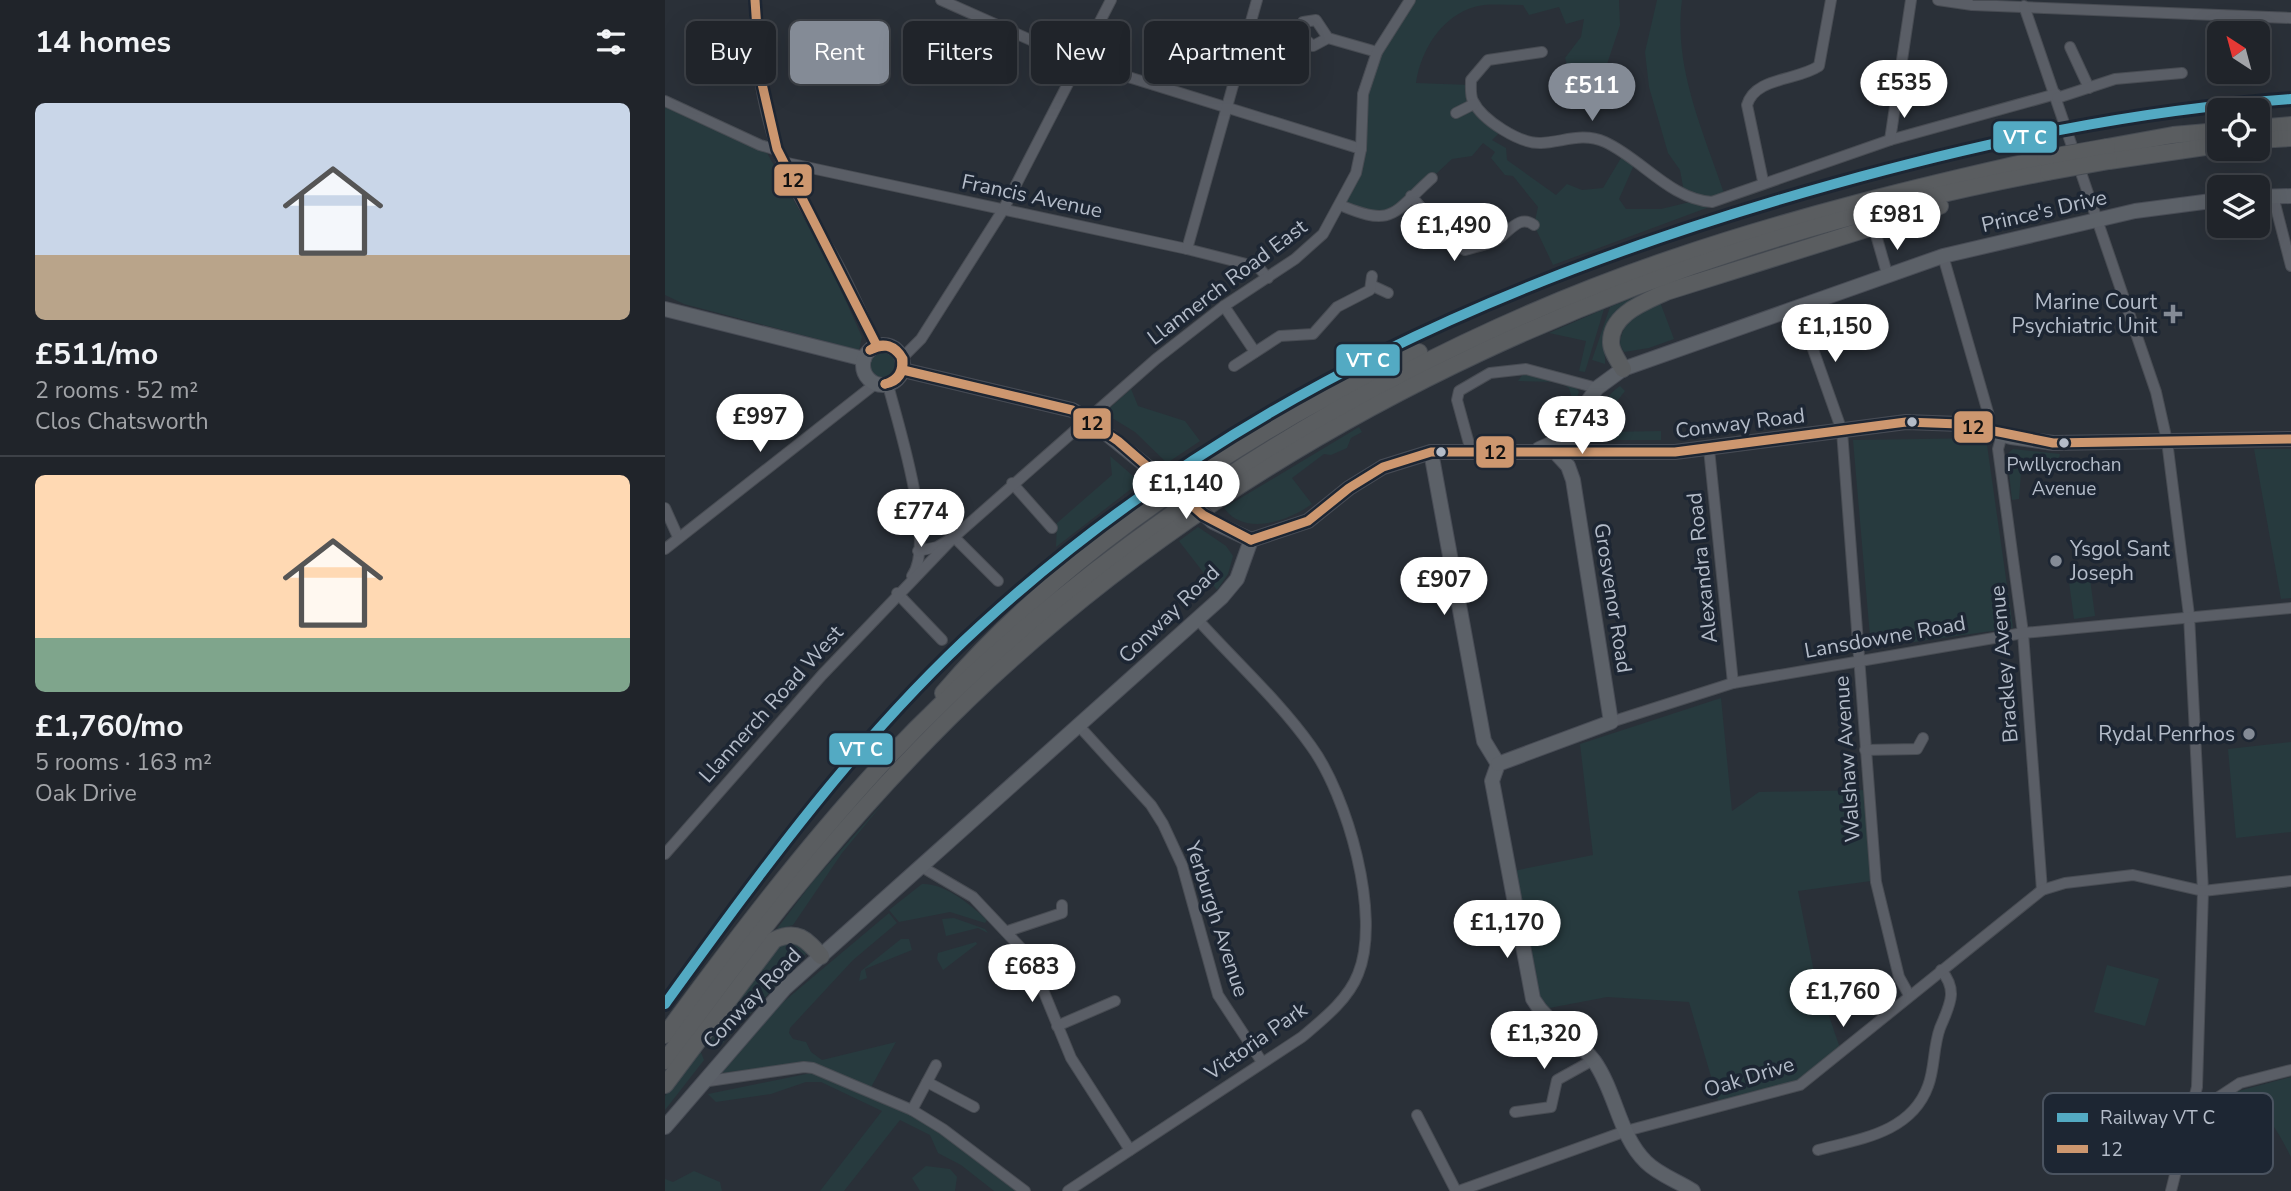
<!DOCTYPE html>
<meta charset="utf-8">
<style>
:root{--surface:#20242a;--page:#282c32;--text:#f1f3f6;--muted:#a2a4a8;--line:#3d4147;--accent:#848b96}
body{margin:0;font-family:"Nunito Sans",sans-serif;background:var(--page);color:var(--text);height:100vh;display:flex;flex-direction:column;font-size:26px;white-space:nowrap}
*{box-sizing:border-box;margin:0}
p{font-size:23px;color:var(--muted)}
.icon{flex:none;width:38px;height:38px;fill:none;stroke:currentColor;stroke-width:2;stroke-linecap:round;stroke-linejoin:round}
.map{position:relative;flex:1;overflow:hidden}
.drawer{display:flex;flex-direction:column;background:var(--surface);width:665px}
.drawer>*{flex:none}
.hud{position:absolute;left:21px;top:21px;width:665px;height:63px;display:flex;gap:14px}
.needle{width:46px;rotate:324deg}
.controls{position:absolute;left:1542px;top:21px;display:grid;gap:14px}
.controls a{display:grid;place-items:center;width:63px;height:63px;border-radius:10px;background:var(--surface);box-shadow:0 7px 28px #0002,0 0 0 2px var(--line);font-size:35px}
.price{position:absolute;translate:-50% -60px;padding:0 16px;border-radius:24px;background:#fff;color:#222;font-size:23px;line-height:46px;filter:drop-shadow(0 2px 4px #0008)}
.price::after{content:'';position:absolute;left:50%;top:42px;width:21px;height:16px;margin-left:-10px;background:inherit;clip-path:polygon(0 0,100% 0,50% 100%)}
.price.active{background:var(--accent);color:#fff}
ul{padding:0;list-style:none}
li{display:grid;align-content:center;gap:14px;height:371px;padding:0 35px}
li+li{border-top:2px solid var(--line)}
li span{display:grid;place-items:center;height:217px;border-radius:10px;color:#555}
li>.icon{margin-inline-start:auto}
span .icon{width:126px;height:126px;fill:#fffc;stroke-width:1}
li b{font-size:30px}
h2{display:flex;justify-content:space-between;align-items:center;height:84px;padding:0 35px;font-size:30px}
.tag{padding:0 24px;border-radius:10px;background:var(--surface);box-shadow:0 7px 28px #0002,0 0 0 2px var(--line);font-size:24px;line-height:63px}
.tag.active{background:var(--accent);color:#fff}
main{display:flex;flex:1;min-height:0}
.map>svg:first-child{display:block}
.green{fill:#273a3e}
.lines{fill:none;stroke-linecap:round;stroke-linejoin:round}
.minor-casing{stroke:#484c53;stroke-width:12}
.major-casing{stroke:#484c55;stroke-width:16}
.highway-casing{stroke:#474c53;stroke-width:18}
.minor{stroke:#5a5e66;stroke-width:10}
.major{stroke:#5c6168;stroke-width:14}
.highway{stroke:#5a5d60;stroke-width:16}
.major-bridge-casing{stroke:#484c55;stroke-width:16;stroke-linecap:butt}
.highway-bridge-casing{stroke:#474c53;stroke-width:18;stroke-linecap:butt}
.major-bridge{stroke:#5c6168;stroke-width:14}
.highway-bridge{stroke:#5a5d60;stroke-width:16}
.bus-1-casing{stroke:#1d2633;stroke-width:14}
.bus-1{stroke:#cd976f;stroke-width:9}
.rail-1-casing{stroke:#1d2633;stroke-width:16}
.rail-1{stroke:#53aac3;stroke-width:10}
.poi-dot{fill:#848b96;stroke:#1d2633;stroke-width:2.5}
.bus-dot{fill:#b4bcc9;stroke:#1d2633;stroke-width:2.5}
.labels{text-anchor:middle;stroke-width:7;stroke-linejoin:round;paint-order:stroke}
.bus-label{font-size:19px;fill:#b4bcc9;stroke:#1d2633}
.street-label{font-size:21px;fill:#b4bcc9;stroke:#1d2633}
.poi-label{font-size:21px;fill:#b4bcc9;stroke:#1d2633;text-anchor:end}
.key{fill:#1d2633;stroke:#4a5360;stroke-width:2}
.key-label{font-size:19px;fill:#b4bcc9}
.line-badge{stroke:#1d2633;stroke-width:2.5}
.badge-label{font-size:19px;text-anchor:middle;font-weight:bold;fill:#fff}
.pale-badge-label{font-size:19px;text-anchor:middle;font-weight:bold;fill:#111}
</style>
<main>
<section class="drawer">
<h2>14 homes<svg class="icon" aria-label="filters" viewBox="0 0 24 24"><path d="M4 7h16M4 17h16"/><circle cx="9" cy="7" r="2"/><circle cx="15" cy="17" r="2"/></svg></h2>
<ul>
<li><span style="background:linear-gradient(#c9d6e8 70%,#b9a48a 0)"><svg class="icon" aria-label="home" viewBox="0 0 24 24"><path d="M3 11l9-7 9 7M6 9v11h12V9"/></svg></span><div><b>£511/mo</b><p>2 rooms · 52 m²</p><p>Clos Chatsworth</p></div></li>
<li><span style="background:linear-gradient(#ffd9b3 75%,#7fa58c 0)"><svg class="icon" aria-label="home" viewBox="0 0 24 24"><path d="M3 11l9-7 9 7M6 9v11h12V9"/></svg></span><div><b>£1,760/mo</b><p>5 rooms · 163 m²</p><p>Oak Drive</p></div></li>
</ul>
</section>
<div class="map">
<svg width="1626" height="1191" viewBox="0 0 1626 1191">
<rect width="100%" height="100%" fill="#2a3038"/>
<!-- green -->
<g class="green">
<path d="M 746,0 L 954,0 L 955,25 L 932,94 L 918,97 L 906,77 L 900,58 L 916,37 L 919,19 L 901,24 L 894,7 L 864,15 L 858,5 C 845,5 831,4 819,5 C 780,10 756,48 751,83 L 806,85 L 810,104 L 835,132 L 827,140 L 841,148 L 842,160 L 891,195 L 902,184 L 917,190 L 938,188 L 956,158 L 969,165 L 954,199 L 961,209 L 996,209 L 1029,201 L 1019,192 L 1015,170 L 1003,153 L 984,87 L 980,52 L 992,0 L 1017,0 C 1008,68 1039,133 1060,196 L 1047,206 L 888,265 L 869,225 L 873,207 L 848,176 L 840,175 L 826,158 L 830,152 L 818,143 L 807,156 L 787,159 L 729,213 L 716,218 L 675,205 L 691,173 L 698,94 L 712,52 Z"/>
<path d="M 0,107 L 102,153 L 162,259 L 197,337 L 194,350 L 19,304 L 0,295 Z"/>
<path d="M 972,296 C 958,306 938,323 938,341 C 938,349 941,356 940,364 L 927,360 L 945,307 Z"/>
<path d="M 995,302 L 1009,339 L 984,348 L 959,352 L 955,344 C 957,319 976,312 995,302 Z"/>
<path d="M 939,309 L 920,372 L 914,371 L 921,341 L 884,333 Z"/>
<circle cx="219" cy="366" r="15"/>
<path d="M 858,374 L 865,374 L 911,387 L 914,392 L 909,405 L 904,388 L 894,382 L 853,381 Z"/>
<path d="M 955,386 L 960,391 L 938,419 L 939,440 L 933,438 C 926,418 939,397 955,386 Z"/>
<path d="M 466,389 L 473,406 L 520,421 L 535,441 L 502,463 L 470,432 L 439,413 Z"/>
<path d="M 694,427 L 697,432 L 686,438 L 682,448 L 666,455 L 659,454 L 627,478 L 647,504 C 623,521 580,537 559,508 Z"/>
<path d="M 996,431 L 996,440 L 943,440 L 943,432 Z"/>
<path d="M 1321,438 L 1348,628 L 1206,648 L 1188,440 Z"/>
<path d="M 1348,449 L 1395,454 L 1392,467 L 1356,473 L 1354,499 L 1347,500 L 1342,454 Z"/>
<path d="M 1589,449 L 1626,449 L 1626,598 L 1616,599 Z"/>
<path d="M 445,456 L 475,482 L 391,547 L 392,523 L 447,475 Z"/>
<path d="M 533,527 L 561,546 L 568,556 L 563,574 L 552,590 L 514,541 Z"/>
<path d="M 1425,579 L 1430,616 L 1409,619 L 1404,582 Z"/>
<path d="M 1056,698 L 1067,811 L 1094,792 L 1200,790 L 1206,881 L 1133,891 L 1149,972 L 1176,1051 L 1135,1085 L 1055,1107 L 1024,1002 L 942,997 L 874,1010 L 843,872 L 928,855 L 915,744 Z"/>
<path d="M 1626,742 L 1626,832 L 1571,838 L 1563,749 Z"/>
<path d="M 220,801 L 177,853 L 128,925 L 111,930 L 149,880 Z"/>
<path d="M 257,884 C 280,883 306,905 322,920 L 320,923 L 285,912 L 234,922 L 224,910 Z"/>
<path d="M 224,913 L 232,923 L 188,960 L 125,1028 L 124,1033 L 128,1039 L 141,1042 L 146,1052 L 157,1060 L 231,1042 L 205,1089 L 141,1062 L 56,1073 L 104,1014 Z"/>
<path d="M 289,918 L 320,929 L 323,933 L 313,928 L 281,936 L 277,919 Z"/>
<path d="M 236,939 L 244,939 L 247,950 L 200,969 L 202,978 L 194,981 L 196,971 Z"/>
<path d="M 124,940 L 142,950 L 142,953 L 53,1048 L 47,1049 L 39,1044 L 106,950 Z"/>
<path d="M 311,942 L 312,944 L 278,970 L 272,959 L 273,953 Z"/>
<path d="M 1442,965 L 1494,979 L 1480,1026 L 1429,1012 Z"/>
<path d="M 35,1050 L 39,1060 L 0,1110 L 0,1096 Z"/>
<path d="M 146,1073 L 237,1110 L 268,1127 L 355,1191 L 329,1191 L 296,1165 L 273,1153 L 265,1135 L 235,1120 L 179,1191 L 155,1191 L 217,1111 L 156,1082 L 141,1082 L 106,1094 L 51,1102 L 43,1094 Z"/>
<path d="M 1626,1077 L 1626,1157 C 1616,1137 1593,1090 1564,1104 C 1558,1107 1553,1114 1548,1118 L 1541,1114 L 1566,1093 Z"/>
<path d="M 261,1166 L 285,1169 L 292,1177 L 290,1191 L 255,1191 L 247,1178 Z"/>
<path d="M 29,1171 L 55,1182 L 57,1191 L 0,1191 L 0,1179 L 8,1182 Z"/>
</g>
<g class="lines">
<defs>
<g id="minor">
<path d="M 90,0 C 89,49 96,102 112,149 C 125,186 148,220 167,254 C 184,283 197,315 212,346"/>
<path d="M 276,0 L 415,62 L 696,149"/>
<path d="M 1273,0 L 1307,5 L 1626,18"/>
<path d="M 1359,6 L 1491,392 L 1502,441 L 1524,615 L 1538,891 L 1532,1087 L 1506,1191"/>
<path d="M 663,38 L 651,20 L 638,22 L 634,34 L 648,46 L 663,38 L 712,52"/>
<path d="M 1405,47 L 1424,88"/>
<path d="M 877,52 L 823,60 L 806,80 C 806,87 805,95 808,101 C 817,120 855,144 876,143 C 898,142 917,132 940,142 C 977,159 1005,199 1047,202 L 1225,140 L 1391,94"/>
<path d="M 1392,98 L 1450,79 L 1517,73"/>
<path d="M 0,101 L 95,145 L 112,150"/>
<path d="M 791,113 L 809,104"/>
<path d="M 1225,140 L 1246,0"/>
<path d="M 118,162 L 522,249 L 593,267 L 603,278"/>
<path d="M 1098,181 L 1082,105 C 1090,77 1132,81 1154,66 L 1166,0"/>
<path d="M 746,196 L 785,241 L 800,250 C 810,247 820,245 829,241 C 843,235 853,213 869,225"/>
<path d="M 1608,196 L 1626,266"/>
<path d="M 675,205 C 729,228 728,213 767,178"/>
<path d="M 1211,235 L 1223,277"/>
<path d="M 522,249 L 592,0"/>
<path d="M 1278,256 L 1324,416 L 1323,431"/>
<path d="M 708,286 L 723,293"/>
<path d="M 559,306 L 590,352"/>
<path d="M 1133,307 L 1177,431 L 1211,882 L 1234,977 L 1244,995"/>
<path d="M 237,358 L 256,339 L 338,210 L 446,0"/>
<path d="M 569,366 L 615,336 L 648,334 L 672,307 L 705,290 L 707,276"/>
<path d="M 223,385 C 233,424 271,542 247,576"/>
<path d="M 1337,435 L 1333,449 L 1358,633 L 1377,890"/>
<path d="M 1044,449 L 1068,683"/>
<path d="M 806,451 L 792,400 L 794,391 L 825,373 L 861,369 L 932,388"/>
<path d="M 347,483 L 387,528"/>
<path d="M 0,508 L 13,537"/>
<path d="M 0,549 L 210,384"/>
<path d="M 253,551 L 272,547 L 289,537 L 491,359 L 559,306 L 630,259 L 658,234 L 691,173 L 696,149 L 698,94 L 712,52 L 745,0"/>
<path d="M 232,593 L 277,640"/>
<path d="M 946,722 L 1068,683 L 1358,633 L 1626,608"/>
<path d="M 414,726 L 486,805 L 498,824 L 517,865 L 553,995 L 597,1062"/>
<path d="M 1200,750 L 1252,749 L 1258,738"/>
<path d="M 0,854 L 157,675 L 289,537 L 333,581"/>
<path d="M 257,867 L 308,897 L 356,948 L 376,985 L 406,1058 L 465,1150"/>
<path d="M 343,931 L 397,913 L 397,905"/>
<path d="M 392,1026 L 450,1001"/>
<path d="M 37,1082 L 139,1067 L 148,1068 L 247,1110 L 278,1129 L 360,1191"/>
<path d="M 262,1082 L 309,1107"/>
<path d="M 247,1110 L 271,1065"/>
<path d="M 850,1112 L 886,1107 L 892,1080 L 928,1060"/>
<path d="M 752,1115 L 791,1191"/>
<path d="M 1525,1116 L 1575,1083 L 1626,1070"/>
<path d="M 1153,1150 C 1194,1139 1246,1133 1263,1086 C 1270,1068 1268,1047 1275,1028 C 1284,1006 1294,991 1276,970"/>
<path d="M 403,1191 L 637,1037 C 657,1020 683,1000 693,974 C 717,916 682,795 646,746 C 615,702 569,660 533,620"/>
<path d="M 794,1191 L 961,1131 L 1135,1085 L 1377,890 L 1400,883 L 1468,875 L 1538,891 L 1626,881"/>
</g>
<g id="major">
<path d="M 1592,197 L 1626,196"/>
<path d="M 0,309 L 199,359"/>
<circle cx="218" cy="365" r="20"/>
<path d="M 238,370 L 407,410 L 422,418 L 516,494"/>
<path d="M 874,449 L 897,439 L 932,388 L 958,369 L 1278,256 L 1470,211 L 1554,200"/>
<path d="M 766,452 L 819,741 L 833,764"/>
<path d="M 548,522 L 586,540"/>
<path d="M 586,540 L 643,521 L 684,488 L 718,467 L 766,452 L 1010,452 L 1241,422 L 1294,424 L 1346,437 L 1388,443 L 1626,439"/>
<path d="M 833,764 L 827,781 L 868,999 C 884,1026 911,1037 929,1061 C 951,1092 954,1136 981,1162 C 994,1175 1013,1181 1028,1191"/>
<path d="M 833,764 L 946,722 L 908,480 L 903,466 L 891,453 L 908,442 L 914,425"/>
<path d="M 0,1127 L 120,988 L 557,597 L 572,579 L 586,540"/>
</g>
<g id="highway">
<path d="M 1592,128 L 1626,125"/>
<path d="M 1592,140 L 1626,138"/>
<path d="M 1442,147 L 1508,135 L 1554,131"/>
<path d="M 1444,161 L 1554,145"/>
<path d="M 958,369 C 954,362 946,351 946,343 C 945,314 980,302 1001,292 L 1275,206"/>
<path d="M 482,508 L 492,491 L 494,474"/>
<path d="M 278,693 C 373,582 495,494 621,420 C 664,395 710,374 754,352"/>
<path d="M 0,1035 C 68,942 138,850 216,765 C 427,540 714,358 1005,259 C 1128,217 1254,186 1380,158"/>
<path d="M 0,1061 C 97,924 201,795 324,680 C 616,409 994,245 1383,172"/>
<path d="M 0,1085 L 109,940 C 132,929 141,939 156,956"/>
</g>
</defs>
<!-- minor casing -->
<use href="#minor" class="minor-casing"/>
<!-- major casing -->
<use href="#major" class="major-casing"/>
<!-- highway casing -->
<use href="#highway" class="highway-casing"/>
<!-- minor -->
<use href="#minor" class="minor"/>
<!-- major -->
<use href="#major" class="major"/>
<!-- highway -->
<use href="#highway" class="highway"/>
<defs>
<path id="major-bridge" d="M 516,494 L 548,522"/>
<g id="highway-bridge">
<path d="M 1380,158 L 1442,147"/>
<path d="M 1383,172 L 1444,161"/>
</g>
</defs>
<!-- major-bridge casing -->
<use href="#major-bridge" class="major-bridge-casing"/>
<!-- highway-bridge casing -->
<use href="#highway-bridge" class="highway-bridge-casing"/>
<!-- major-bridge -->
<use href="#major-bridge" class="major-bridge"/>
<!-- highway-bridge -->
<use href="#highway-bridge" class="highway-bridge"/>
<defs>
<g id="bus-1">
<path d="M 90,0 L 95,75 L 112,149 L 212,346"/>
<path d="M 205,350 C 218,340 231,346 238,359 C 239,372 234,382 220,384"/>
<path d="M 205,350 C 218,344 227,344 236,357 C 239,371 233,380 220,384"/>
<path d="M 238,370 L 407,410 L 453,441 L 538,515 L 586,540"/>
<path d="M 586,540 L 643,521 L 684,488 L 718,467 L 766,452 L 1010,452 L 1241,422 L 1294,424 L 1388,443 L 1626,439"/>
</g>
</defs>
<!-- bus-1 casing -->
<use href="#bus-1" class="bus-1-casing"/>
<!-- bus-1 -->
<use href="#bus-1" class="bus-1"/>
<defs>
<path id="rail-1" d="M 0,1004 C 97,870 193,737 316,625 C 563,399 850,273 1169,184 C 1320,142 1470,110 1626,99"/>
</defs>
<!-- rail-1 casing -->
<use href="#rail-1" class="rail-1-casing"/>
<!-- rail-1 -->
<use href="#rail-1" class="rail-1"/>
</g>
<!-- markers -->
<g class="poi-dot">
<path d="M1504.5 303.5h7v7h7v7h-7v7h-7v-7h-7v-7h7z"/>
<circle cx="1391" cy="561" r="7"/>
<circle cx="1584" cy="734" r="7"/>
</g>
<g class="bus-dot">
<circle cx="1247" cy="422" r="6"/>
<circle cx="1399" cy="443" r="6"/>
<circle cx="776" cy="452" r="6"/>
</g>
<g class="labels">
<!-- bus labels -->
<g class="bus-label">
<text x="1399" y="471">Pwllycrochan<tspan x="1399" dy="24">Avenue</tspan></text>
</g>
<!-- street labels -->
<g class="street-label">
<text transform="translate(367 196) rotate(12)" y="7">Francis Avenue</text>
<text transform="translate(1379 211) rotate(-13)" y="7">Prince's Drive</text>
<text transform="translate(562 282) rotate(-37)" y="7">Llannerch Road East</text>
<text transform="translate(1075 423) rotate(-7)" y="7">Conway Road</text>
<text transform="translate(1037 568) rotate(-96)" y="7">Alexandra Road</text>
<text transform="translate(948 598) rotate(81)" y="7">Grosvenor Road</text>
<text transform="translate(504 614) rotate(-44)" y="7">Conway Road</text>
<text transform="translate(1220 637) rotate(-10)" y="7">Lansdowne Road</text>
<text transform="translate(1339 664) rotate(-95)" y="7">Brackley Avenue</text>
<text transform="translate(106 704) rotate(-48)" y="7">Llannerch Road West</text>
<text transform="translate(1182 759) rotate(-94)" y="7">Walshaw Avenue</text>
<text transform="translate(552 919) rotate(72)" y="7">Yerburgh Avenue</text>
<text transform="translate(87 998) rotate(-46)" y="7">Conway Road</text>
<text transform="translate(591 1041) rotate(-35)" y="7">Victoria Park</text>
<text transform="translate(1084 1077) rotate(-17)" y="7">Oak Drive</text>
</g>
<!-- poi labels -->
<g class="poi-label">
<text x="1492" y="309">Marine Court<tspan x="1492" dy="24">Psychiatric Unit</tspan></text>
<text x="1405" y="556" text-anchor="start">Ysgol Sant<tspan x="1405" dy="24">Joseph</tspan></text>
<text x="1570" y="741">Rydal Penrhos</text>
</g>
</g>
<!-- legend -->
<rect x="1378" y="1093" width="230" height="81" rx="10" class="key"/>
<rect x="1392" y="1113" width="31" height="9" fill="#53aac3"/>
<rect x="1392" y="1145" width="31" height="8" fill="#cd976f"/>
<g class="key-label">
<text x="1435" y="1124">Railway VT C</text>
<text x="1435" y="1156">12</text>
</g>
<g class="line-badge">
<rect x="1327" y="120" width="66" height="34" rx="7" fill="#53aac3"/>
<rect x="108" y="163" width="40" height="34" rx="7" fill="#cd976f"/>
<rect x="670" y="343" width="66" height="34" rx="7" fill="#53aac3"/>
<rect x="407" y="407" width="40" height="33" rx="7" fill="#cd976f"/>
<rect x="1288" y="410" width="41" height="34" rx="7" fill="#cd976f"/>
<rect x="810" y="435" width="40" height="34" rx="7" fill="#cd976f"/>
<rect x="163" y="732" width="66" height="34" rx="7" fill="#53aac3"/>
</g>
<g class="badge-label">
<text x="1360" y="144">VT C</text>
<text x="703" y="367">VT C</text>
<text x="196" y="756">VT C</text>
</g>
<g class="pale-badge-label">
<text x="128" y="187">12</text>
<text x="427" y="430">12</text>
<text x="1308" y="434">12</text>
<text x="830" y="459">12</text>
</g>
</svg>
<div class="controls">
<a><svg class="needle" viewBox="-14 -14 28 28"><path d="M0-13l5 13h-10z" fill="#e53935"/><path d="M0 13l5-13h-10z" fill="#a2a4a8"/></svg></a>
<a><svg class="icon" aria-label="locate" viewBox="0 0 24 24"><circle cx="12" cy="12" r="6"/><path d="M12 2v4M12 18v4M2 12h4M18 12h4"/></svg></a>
<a><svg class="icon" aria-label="layers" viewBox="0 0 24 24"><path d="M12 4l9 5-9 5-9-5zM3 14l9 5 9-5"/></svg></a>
</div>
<b class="price" style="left:1239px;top:120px">£535</b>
<b class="price active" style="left:927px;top:123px">£511</b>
<b class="price" style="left:1232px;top:252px">£981</b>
<b class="price" style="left:789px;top:263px">£1,490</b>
<b class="price" style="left:1170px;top:364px">£1,150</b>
<b class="price" style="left:95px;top:454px">£997</b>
<b class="price" style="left:917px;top:456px">£743</b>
<b class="price" style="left:521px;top:521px">£1,140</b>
<b class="price" style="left:256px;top:549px">£774</b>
<b class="price" style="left:779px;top:617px">£907</b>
<b class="price" style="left:842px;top:960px">£1,170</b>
<b class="price" style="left:367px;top:1004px">£683</b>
<b class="price" style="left:1178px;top:1029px">£1,760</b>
<b class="price" style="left:879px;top:1071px">£1,320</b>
<div class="hud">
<a class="tag">Buy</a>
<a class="tag active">Rent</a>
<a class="tag">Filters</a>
<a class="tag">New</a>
<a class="tag">Apartment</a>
</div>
</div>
</main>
